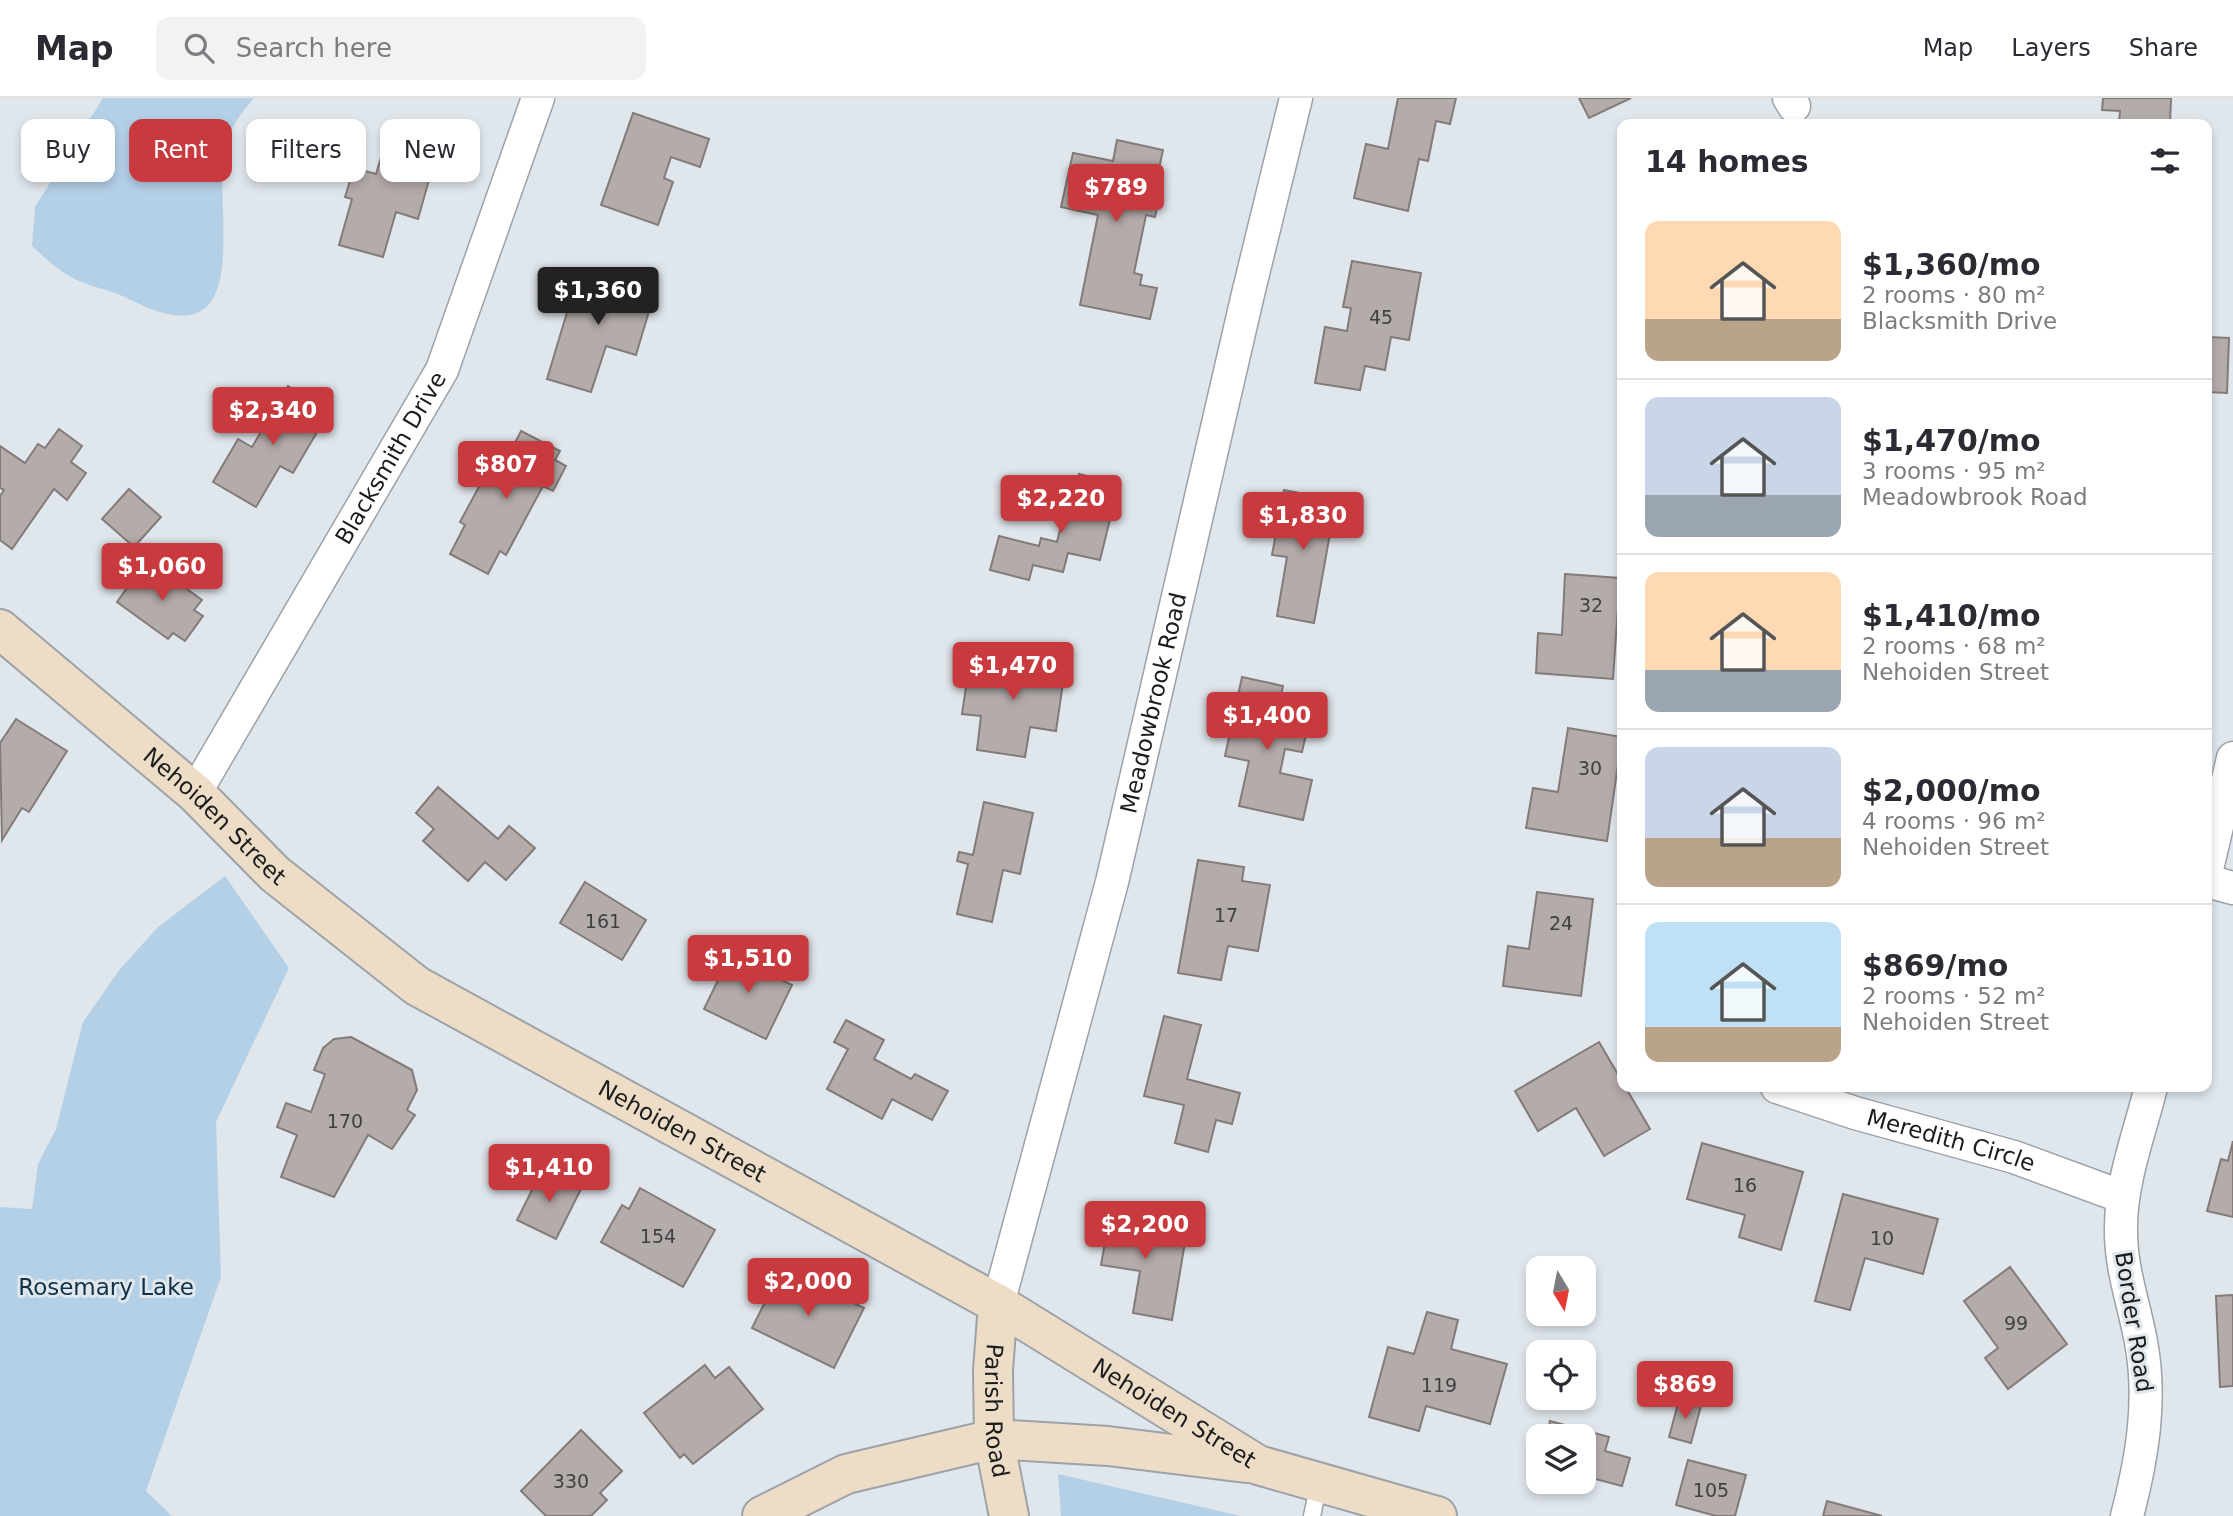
<!DOCTYPE html>
<meta charset="utf-8">
<style>
:root{--surface:#fff;--page:#f2f2f3;--text:#2b2b33;--muted:#7c7c81;--line:#e1e1e2;--accent:#c93a3f}
body{margin:0;font-family:"DejaVu Sans",sans-serif;background:var(--page);color:var(--text);height:100vh;display:flex;flex-direction:column;font-size:26px;white-space:nowrap}
*{box-sizing:border-box;margin:0}
p{font-size:23px;color:var(--muted)}
.icon{flex:none;width:38px;height:38px;fill:none;stroke:currentColor;stroke-width:2;stroke-linecap:round;stroke-linejoin:round}
.map{position:relative;flex:1;overflow:hidden}
.side{position:absolute;left:1617px;top:21px;width:595px;height:973px;display:flex;flex-direction:column;background:var(--surface);border-radius:14px;box-shadow:0 4px 10px #0003}
.side>*{flex:none}
.guide{position:absolute;left:21px;top:21px;width:665px;height:63px;display:flex;gap:14px}
.needle{width:46px;rotate:170deg}
.buttons{position:absolute;left:1526px;top:1158px;display:grid;gap:14px}
.buttons a{display:grid;place-items:center;width:70px;height:70px;border-radius:14px;background:var(--surface);box-shadow:0 4px 10px #0003;font-size:35px}
.price{position:absolute;translate:-50% -60px;padding:0 16px;border-radius:7px;background:var(--accent);color:#fff;font-size:23px;line-height:46px;filter:drop-shadow(0 2px 4px #0008)}
.price::after{content:'';position:absolute;left:50%;top:42px;width:21px;height:16px;margin-left:-10px;background:inherit;clip-path:polygon(0 0,100% 0,50% 100%)}
.price.selected{background:#222;color:#fff}
ul{padding:0;list-style:none}
li{display:flex;align-items:center;gap:21px;height:175px;padding:0 28px}
li+li{border-top:2px solid var(--line)}
li span{display:grid;place-items:center;flex:none;width:196px;height:140px;border-radius:14px;color:#555}
li>.icon{margin-inline-start:auto}
span .icon{width:84px;height:84px;fill:#fffc;stroke-width:1}
li b{font-size:30px}
h2{display:flex;justify-content:space-between;align-items:center;height:84px;padding:0 28px;font-size:30px}
.pill{padding:0 24px;border-radius:14px;background:var(--surface);box-shadow:0 4px 10px #0003;font-size:24px;line-height:63px}
.pill.selected{background:var(--accent);color:#fff}
header{display:flex;align-items:center;gap:42px;box-sizing:border-box;height:98px;padding:0 35px;background:var(--surface);border-bottom:2px solid var(--line)}
header strong{font-size:33px}
nav{display:flex;gap:38px;margin-inline-start:auto;font-size:24px}
.search{width:490px;height:63px;background:var(--page);display:flex;align-items:center;gap:18px;box-sizing:border-box;padding:0 24px;border-radius:14px;color:var(--muted);font-size:26px}
.map>svg:first-child{display:block}
.green{fill:#b4d0e7}
.building{fill:#b4acaa;stroke:#837b7a;stroke-width:2}
.lines{fill:none;stroke-linecap:round;stroke-linejoin:round}
.lane-casing{stroke:#9ca2a7;stroke-width:19}
.street-casing{stroke:#9ca2a7;stroke-width:35}
.secondary-casing{stroke:#9ca2a7;stroke-width:42}
.lane{stroke:#fff;stroke-width:16}
.street{stroke:#fff;stroke-width:32}
.secondary{stroke:#edddc7;stroke-width:38}
.labels{text-anchor:middle;stroke-width:6;stroke-linejoin:round;paint-order:stroke}
.number-label{font-size:19px;fill:#404041}
.street-label{font-size:23px;fill:#1a1c1e;stroke:#e0e7ec}
.park-label{font-size:23px;fill:#0f314a;stroke:#e0e7ec}
</style>
<header>
<strong>Map</strong>
<div class="search"><svg class="icon" aria-label="search" viewBox="0 0 24 24"><circle cx="10" cy="10" r="6"/><path d="M15 15l6 6"/></svg>Search here</div>
<nav><a>Map</a><a>Layers</a><a>Share</a></nav>
</header>
<div class="map">
<svg width="2233" height="1418" viewBox="0 0 2233 1418">
<rect width="100%" height="100%" fill="#e0e7ec"/>
<!-- green -->
<g class="green">
<path d="M 103,0 L 254,0 C 239,17 225,37 223,60 C 217,129 253,265 129,201 C 113,193 96,190 79,183 C 61,175 46,161 32,148 L 35,109 Z"/>
<path d="M 225,778 L 289,870 L 216,1024 L 221,1179 L 146,1393 L 172,1418 L 0,1418 L 0,1109 L 32,1111 L 38,1066 L 56,1031 L 83,924 L 120,871 L 158,829 Z"/>
<path d="M 1058,1376 L 1241,1418 L 1061,1418 Z"/>
</g>
<!-- building -->
<g class="building">
<path d="M 1398,0 L 1456,0 L 1450,26 L 1436,23 L 1428,63 L 1419,61 L 1408,113 L 1354,100 L 1366,46 L 1388,51 Z"/>
<path d="M 1579,0 L 1631,0 L 1589,20 Z"/>
<path d="M 2103,0 L 2171,0 L 2170,26 L 2119,26 L 2120,13 L 2102,12 Z"/>
<path d="M 633,15 L 709,41 L 700,69 L 671,59 L 664,80 L 673,84 L 658,127 L 601,107 Z"/>
<path d="M 388,36 L 438,50 L 418,121 L 396,114 L 383,159 L 339,147 L 352,101 L 345,99 L 354,70 L 376,76 Z"/>
<path d="M 1117,42 L 1163,52 L 1154,94 L 1160,95 L 1155,119 L 1146,117 L 1134,175 L 1142,177 L 1140,187 L 1157,190 L 1150,221 L 1080,207 L 1098,117 L 1061,109 L 1073,55 L 1113,63 Z"/>
<path d="M 1352,163 L 1421,175 L 1409,242 L 1391,239 L 1385,272 L 1365,268 L 1360,292 L 1315,285 L 1325,229 L 1347,233 L 1351,210 L 1343,209 Z"/>
<path d="M 580,171 L 655,193 L 636,257 L 606,248 L 591,294 L 547,281 Z"/>
<path d="M 2207,239 L 2229,240 L 2227,295 L 2207,294 Z"/>
<path d="M 288,288 L 330,312 L 293,375 L 280,368 L 256,409 L 213,384 L 238,341 L 252,349 Z"/>
<path d="M 59,331 L 82,348 L 71,364 L 86,375 L 67,402 L 54,391 L 12,451 L 0,442 L 0,398 L 4,392 L 0,390 L 0,348 L 25,365 L 38,346 L 45,350 Z"/>
<path d="M 521,333 L 560,353 L 555,362 L 566,368 L 553,393 L 543,388 L 506,457 L 500,453 L 488,476 L 450,456 L 465,427 L 460,424 L 496,357 L 506,362 Z"/>
<path d="M 1079,376 L 1103,382 L 1098,401 L 1114,405 L 1100,462 L 1068,455 L 1063,474 L 1033,467 L 1029,482 L 990,472 L 999,438 L 1039,448 L 1041,440 L 1057,444 L 1069,394 L 1075,396 Z"/>
<path d="M 129,391 L 161,419 L 134,449 L 102,421 Z"/>
<path d="M 1284,392 L 1336,402 L 1314,525 L 1277,518 L 1287,459 L 1272,457 Z"/>
<path d="M 147,462 L 202,502 L 194,512 L 203,518 L 185,543 L 173,535 L 168,541 L 117,504 Z"/>
<path d="M 1565,476 L 1620,480 L 1613,581 L 1536,575 L 1538,535 L 1562,537 Z"/>
<path d="M 1032,558 L 1066,564 L 1056,633 L 1030,629 L 1025,659 L 977,652 L 981,618 L 962,616 L 970,561 L 1030,570 Z"/>
<path d="M 1242,579 L 1283,588 L 1275,625 L 1307,632 L 1302,654 L 1285,651 L 1280,675 L 1312,682 L 1303,722 L 1239,708 L 1249,663 L 1225,658 Z"/>
<path d="M 16,621 L 67,653 L 29,714 L 22,710 L 2,742 L 0,645 Z"/>
<path d="M 1568,630 L 1622,639 L 1607,743 L 1526,730 L 1533,690 L 1558,694 Z"/>
<path d="M 438,689 L 498,741 L 509,728 L 535,750 L 506,782 L 485,764 L 468,783 L 423,743 L 434,731 L 416,715 Z"/>
<path d="M 984,704 L 1033,715 L 1020,776 L 1003,772 L 992,824 L 957,816 L 968,766 L 957,763 L 959,754 L 973,757 Z"/>
<path d="M 1198,762 L 1244,769 L 1242,783 L 1270,787 L 1258,853 L 1228,848 L 1221,882 L 1178,875 Z"/>
<path d="M 585,784 L 646,822 L 622,862 L 560,825 Z"/>
<path d="M 1537,794 L 1593,801 L 1581,898 L 1503,888 L 1508,848 L 1529,851 Z"/>
<path d="M 735,847 L 757,858 L 752,868 L 792,887 L 766,941 L 704,911 Z"/>
<path d="M 1164,918 L 1201,927 L 1187,981 L 1240,995 L 1232,1026 L 1216,1022 L 1208,1054 L 1175,1045 L 1184,1007 L 1144,998 Z"/>
<path d="M 846,922 L 884,942 L 874,961 L 911,981 L 915,976 L 948,993 L 932,1022 L 892,1001 L 882,1021 L 827,991 L 848,951 L 834,944 Z"/>
<path d="M 351,939 L 412,972 L 417,992 L 407,1012 L 415,1017 L 392,1051 L 368,1037 L 334,1099 L 281,1079 L 297,1037 L 277,1029 L 286,1005 L 311,1014 L 325,976 L 314,972 L 323,950 L 334,941 Z"/>
<path d="M 1599,944 L 1650,1031 L 1604,1058 L 1576,1010 L 1538,1033 L 1515,993 Z"/>
<path d="M 2233,1043 L 2233,1119 L 2207,1113 L 2221,1061 L 2228,1063 Z"/>
<path d="M 1702,1045 L 1803,1074 L 1781,1152 L 1739,1139 L 1745,1117 L 1687,1101 Z"/>
<path d="M 542,1072 L 581,1091 L 556,1141 L 517,1122 Z"/>
<path d="M 640,1090 L 715,1132 L 683,1189 L 601,1144 L 622,1107 L 629,1111 Z"/>
<path d="M 1843,1096 L 1938,1121 L 1923,1176 L 1865,1160 L 1850,1212 L 1815,1203 Z"/>
<path d="M 1111,1110 L 1156,1118 L 1153,1139 L 1185,1144 L 1172,1222 L 1133,1215 L 1140,1173 L 1101,1167 Z"/>
<path d="M 2010,1169 L 2067,1246 L 2008,1291 L 1985,1260 L 1998,1250 L 1964,1203 Z"/>
<path d="M 782,1170 L 864,1210 L 834,1270 L 752,1230 Z"/>
<path d="M 2233,1197 L 2233,1288 L 2220,1289 L 2216,1198 Z"/>
<path d="M 1427,1214 L 1458,1222 L 1451,1251 L 1507,1266 L 1490,1326 L 1426,1308 L 1419,1333 L 1369,1319 L 1388,1249 L 1414,1256 Z"/>
<path d="M 705,1267 L 715,1280 L 729,1269 L 763,1311 L 693,1366 L 684,1356 L 680,1360 L 644,1315 Z"/>
<path d="M 1679,1302 L 1701,1308 L 1691,1345 L 1669,1339 Z"/>
<path d="M 1550,1323 L 1609,1339 L 1605,1353 L 1630,1360 L 1622,1388 L 1584,1378 L 1584,1339 L 1546,1339 Z"/>
<path d="M 581,1332 L 622,1373 L 600,1395 L 607,1402 L 591,1418 L 546,1418 L 521,1393 Z"/>
<path d="M 1688,1362 L 1746,1377 L 1735,1418 L 1716,1418 L 1676,1407 Z"/>
<path d="M 1827,1403 L 1882,1418 L 1823,1418 Z"/>
</g>
<g class="lines">
<defs>
<path id="lane" d="M 1312,1418 L 1319,1385"/>
<g id="street">
<path d="M 1789,0 L 1794,8"/>
<path id="s1" d="M 195,695 L 442,272 L 538,0"/>
<path d="M 2207,771 L 2233,660"/>
<path d="M 2207,783 L 2233,790"/>
<path id="s2" d="M 1777,989 L 1855,1015 L 2014,1059 L 2123,1099"/>
<path id="s3" d="M 998,1206 L 1112,784 L 1248,196 L 1296,0"/>
<path d="M 2127,1418 C 2142,1361 2152,1303 2141,1244 C 2134,1205 2120,1170 2121,1129 C 2121,1082 2140,1034 2151,989"/>
</g>
<g id="secondary">
<path id="s4" d="M 0,531 L 195,695 L 275,776 L 417,888 L 998,1206 L 1258,1367 L 1437,1418"/>
<path id="s5" d="M 998,1206 L 993,1272 L 994,1341 L 1009,1418"/>
<path d="M 762,1418 L 846,1376 L 994,1341 L 1108,1348 L 1246,1365"/>
</g>
</defs>
<!-- lane casing -->
<use href="#lane" class="lane-casing"/>
<!-- street casing -->
<use href="#street" class="street-casing"/>
<!-- secondary casing -->
<use href="#secondary" class="secondary-casing"/>
<!-- lane -->
<use href="#lane" class="lane"/>
<!-- street -->
<use href="#street" class="street"/>
<!-- secondary -->
<use href="#secondary" class="secondary"/>
</g>
<g class="labels">
<!-- number labels -->
<g class="number-label">
<text x="1381" y="226">45</text>
<text x="1591" y="514">32</text>
<text x="1590" y="677">30</text>
<text x="1226" y="824">17</text>
<text x="603" y="830">161</text>
<text x="1561" y="832">24</text>
<text x="345" y="1030">170</text>
<text x="1745" y="1094">16</text>
<text x="658" y="1145">154</text>
<text x="1882" y="1147">10</text>
<text x="2016" y="1232">99</text>
<text x="1439" y="1294">119</text>
<text x="571" y="1390">330</text>
<text x="1711" y="1399">105</text>
</g>
<!-- street labels -->
<g class="street-label">
<text dy="8" stroke="none"><textPath href="#s1" startOffset="388">Blacksmith Drive</textPath></text>
<text dy="8" stroke="none"><textPath href="#s3" startOffset="621">Meadowbrook Road</textPath></text>
<text dy="8" stroke="none"><textPath href="#s4" startOffset="285">Nehoiden Street</textPath></text>
<text dy="8" stroke="none"><textPath href="#s4" startOffset="852">Nehoiden Street</textPath></text>
<text dy="8" stroke="none"><textPath href="#s2" startOffset="182">Meredith Circle</textPath></text>
<text transform="translate(2134 1224) rotate(81)" y="8">Border Road</text>
<text dy="8" stroke="none"><textPath href="#s5" startOffset="107">Parish Road</textPath></text>
<text dy="8" stroke="none"><textPath href="#s4" startOffset="1419">Nehoiden Street</textPath></text>
</g>
<!-- park labels -->
<g class="park-label">
<text x="106" y="1197">Rosemary Lake</text>
</g>
</g>
</svg>
<div class="buttons">
<a><svg class="needle" viewBox="-14 -14 28 28"><path d="M0-13l5 13h-10z" fill="#e53935"/><path d="M0 13l5-13h-10z" fill="#7c7c81"/></svg></a>
<a><svg class="icon" aria-label="locate" viewBox="0 0 24 24"><circle cx="12" cy="12" r="6"/><path d="M12 2v4M12 18v4M2 12h4M18 12h4"/></svg></a>
<a><svg class="icon" aria-label="layers" viewBox="0 0 24 24"><path d="M12 4l9 5-9 5-9-5zM3 14l9 5 9-5"/></svg></a>
</div>
<b class="price" style="left:1116px;top:126px">$789</b>
<b class="price selected" style="left:598px;top:229px">$1,360</b>
<b class="price" style="left:273px;top:349px">$2,340</b>
<b class="price" style="left:506px;top:403px">$807</b>
<b class="price" style="left:1061px;top:437px">$2,220</b>
<b class="price" style="left:1303px;top:454px">$1,830</b>
<b class="price" style="left:162px;top:505px">$1,060</b>
<b class="price" style="left:1013px;top:604px">$1,470</b>
<b class="price" style="left:1267px;top:654px">$1,400</b>
<b class="price" style="left:748px;top:897px">$1,510</b>
<b class="price" style="left:549px;top:1106px">$1,410</b>
<b class="price" style="left:1145px;top:1163px">$2,200</b>
<b class="price" style="left:808px;top:1220px">$2,000</b>
<b class="price" style="left:1685px;top:1323px">$869</b>
<div class="guide">
<a class="pill">Buy</a>
<a class="pill selected">Rent</a>
<a class="pill">Filters</a>
<a class="pill">New</a>
</div>
<section class="side">
<h2>14 homes<svg class="icon" aria-label="filters" viewBox="0 0 24 24"><path d="M4 7h16M4 17h16"/><circle cx="9" cy="7" r="2"/><circle cx="15" cy="17" r="2"/></svg></h2>
<ul>
<li><span style="background:linear-gradient(#ffd9b3 70%,#b9a48a 0)"><svg class="icon" aria-label="home" viewBox="0 0 24 24"><path d="M3 11l9-7 9 7M6 9v11h12V9"/></svg></span><div><b>$1,360/mo</b><p>2 rooms · 80 m²</p><p>Blacksmith Drive</p></div></li>
<li><span style="background:linear-gradient(#c9d6e8 70%,#9aa5b1 0)"><svg class="icon" aria-label="home" viewBox="0 0 24 24"><path d="M3 11l9-7 9 7M6 9v11h12V9"/></svg></span><div><b>$1,470/mo</b><p>3 rooms · 95 m²</p><p>Meadowbrook Road</p></div></li>
<li><span style="background:linear-gradient(#ffd9b3 70%,#9aa5b1 0)"><svg class="icon" aria-label="home" viewBox="0 0 24 24"><path d="M3 11l9-7 9 7M6 9v11h12V9"/></svg></span><div><b>$1,410/mo</b><p>2 rooms · 68 m²</p><p>Nehoiden Street</p></div></li>
<li><span style="background:linear-gradient(#c9d6e8 65%,#b9a48a 0)"><svg class="icon" aria-label="home" viewBox="0 0 24 24"><path d="M3 11l9-7 9 7M6 9v11h12V9"/></svg></span><div><b>$2,000/mo</b><p>4 rooms · 96 m²</p><p>Nehoiden Street</p></div></li>
<li><span style="background:linear-gradient(#bfe0f5 75%,#b9a48a 0)"><svg class="icon" aria-label="home" viewBox="0 0 24 24"><path d="M3 11l9-7 9 7M6 9v11h12V9"/></svg></span><div><b>$869/mo</b><p>2 rooms · 52 m²</p><p>Nehoiden Street</p></div></li>
</ul>
</section>
</div>
